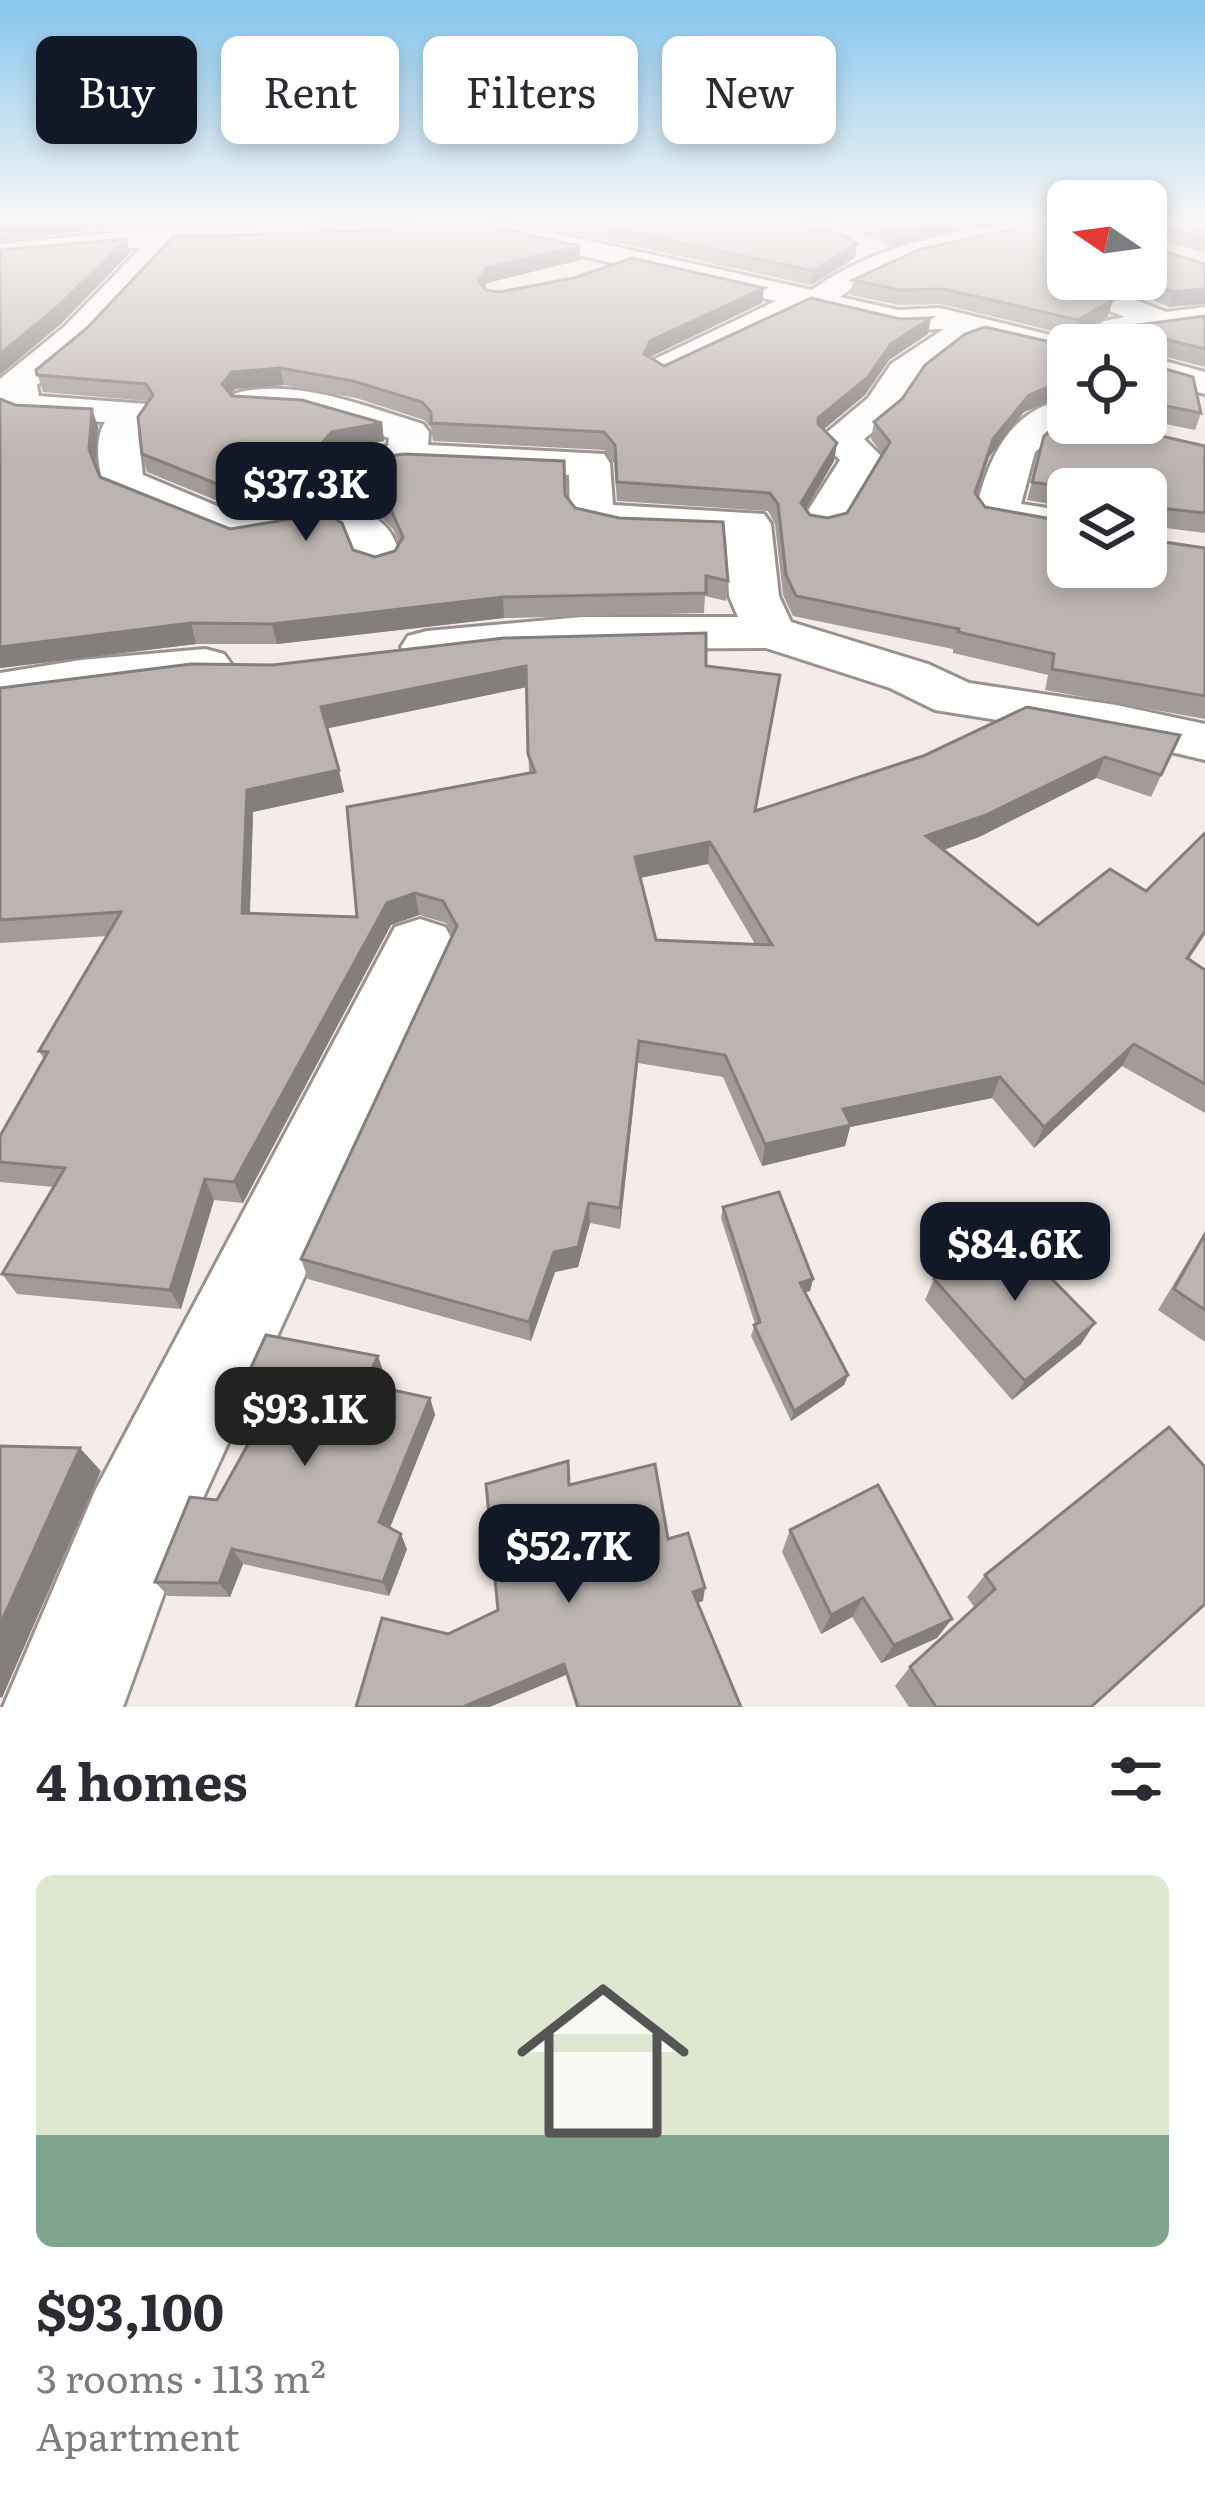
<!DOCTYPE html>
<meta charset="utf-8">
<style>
:root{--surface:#fff;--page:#f2f2f3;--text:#2b2b33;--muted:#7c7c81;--line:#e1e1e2;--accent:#111827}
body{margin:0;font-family:Literata,serif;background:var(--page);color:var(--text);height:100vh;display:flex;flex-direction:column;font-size:45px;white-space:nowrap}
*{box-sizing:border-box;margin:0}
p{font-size:39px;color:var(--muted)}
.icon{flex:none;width:66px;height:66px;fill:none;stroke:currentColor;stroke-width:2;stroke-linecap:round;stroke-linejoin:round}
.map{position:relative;height:1707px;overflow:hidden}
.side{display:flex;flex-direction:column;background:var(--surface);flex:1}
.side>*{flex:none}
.banner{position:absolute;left:36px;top:36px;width:1134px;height:108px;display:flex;gap:24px}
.needle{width:78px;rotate:283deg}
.buttons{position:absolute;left:1047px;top:180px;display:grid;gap:24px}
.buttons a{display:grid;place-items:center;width:120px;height:120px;border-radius:18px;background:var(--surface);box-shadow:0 6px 18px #0003;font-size:60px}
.price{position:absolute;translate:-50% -102px;padding:0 27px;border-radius:24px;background:var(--accent);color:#fff;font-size:39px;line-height:78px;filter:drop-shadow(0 3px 6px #0008)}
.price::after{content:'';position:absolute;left:50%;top:72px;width:36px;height:27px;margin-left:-18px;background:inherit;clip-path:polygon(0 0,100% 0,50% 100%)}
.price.selected{background:#222;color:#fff}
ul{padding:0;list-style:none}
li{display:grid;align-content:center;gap:24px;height:636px;padding:0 36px}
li+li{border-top:3px solid var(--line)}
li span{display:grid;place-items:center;height:372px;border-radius:18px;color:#555}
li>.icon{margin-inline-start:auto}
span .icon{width:216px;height:216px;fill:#fffc;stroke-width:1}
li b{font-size:51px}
h2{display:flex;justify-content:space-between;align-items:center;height:144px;padding:0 36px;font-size:51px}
.pill{padding:0 42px;border-radius:18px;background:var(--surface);box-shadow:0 6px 18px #0003;font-size:42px;line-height:108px}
.pill.selected{background:var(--accent);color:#fff}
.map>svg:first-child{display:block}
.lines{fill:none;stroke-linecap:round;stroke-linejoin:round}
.minor-casing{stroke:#9a928f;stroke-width:6}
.minor{fill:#fff;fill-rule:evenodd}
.wall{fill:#a29b98;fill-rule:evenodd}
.shaded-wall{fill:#847e7c}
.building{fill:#bcb4b1;stroke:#847e7c;stroke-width:3;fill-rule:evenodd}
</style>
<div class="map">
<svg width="1205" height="1707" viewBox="0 0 1205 1707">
<rect width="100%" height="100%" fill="#f5ece9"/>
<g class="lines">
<defs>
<g id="minor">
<path d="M 355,222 L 437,222 L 440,227 L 427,235 L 174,245 L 88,341 L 37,385 L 39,396 L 147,404 L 153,412 L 138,433 L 143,475 L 241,516 L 311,503 L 304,491 L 338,453 L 388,446 L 389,438 L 306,413 L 236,409 L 230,401 L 236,393 C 298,378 364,406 423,424 L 429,432 L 428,445 L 604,454 L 610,463 L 613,505 L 764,514 L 771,524 L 779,596 L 791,622 L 928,664 L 969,683 L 1116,705 L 1205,724 L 1205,760 L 1116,739 L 935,710 L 890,688 L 766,648 L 582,649 L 427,663 L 408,658 L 401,647 L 408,636 L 427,631 L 582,617 L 738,617 L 729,596 L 726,537 L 619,533 L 576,523 L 570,514 L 569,475 L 407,468 L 366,473 L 348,492 C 368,525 388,510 401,558 L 394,568 L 377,572 L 360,568 L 349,539 L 330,527 L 236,544 L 220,540 L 108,491 C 97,475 94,438 105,422 L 21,418 L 0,409 L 0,379 L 64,327 L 142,247 L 0,260 L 0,244 L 129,231 Z"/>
<path d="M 457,222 L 504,222 L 812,290 C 872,244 982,222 1057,222 L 1053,228 C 985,245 896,252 840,297 L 898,310 L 940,308 L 1075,341 L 1104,321 L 1125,317 L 1061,292 L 1057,286 L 1068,273 L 1068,279 L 1093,279 L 1095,284 L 1166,312 L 1205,307 L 1205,327 C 1158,333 1114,345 1068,345 L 1068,359 L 981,338 L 959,346 L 918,379 L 895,414 L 864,439 L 883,458 L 840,530 L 824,533 L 808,530 L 802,520 L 840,460 L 819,439 L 868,398 L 891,364 L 944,329 L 898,330 L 809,309 L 665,378 L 653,374 L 647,367 L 653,360 L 776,301 L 470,230 Z"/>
<path d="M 1146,356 L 1205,372 L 1205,394 L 1146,378 Z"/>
<path d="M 1062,400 L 1068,401 L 1069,423 L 1035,452 L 1021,504 L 1068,511 L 1068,539 L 981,522 L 975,513 C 987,463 1006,413 1062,400 Z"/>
<path d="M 205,649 L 224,654 L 232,665 L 224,676 L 0,707 L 0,673 L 81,660 Z"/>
<path d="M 420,919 L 445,927 L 456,946 L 181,1546 L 123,1707 L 3,1707 L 95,1491 L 395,927 Z"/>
</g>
</defs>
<!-- minor casing -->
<use href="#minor" class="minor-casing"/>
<!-- minor -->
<use href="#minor" class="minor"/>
</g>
<!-- wall -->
<g class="wall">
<path d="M 0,222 L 320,222 L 129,226 L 0,241 Z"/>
<path d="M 524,222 L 788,222 L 857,244 L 855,258 L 811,285 Z"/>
<path d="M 817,222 L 993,222 L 891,246 L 834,223 Z"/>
<path d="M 1068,222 L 1068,269 L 1060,276 L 1061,280 L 1108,316 L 1079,333 L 1205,316 L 1205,367 L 1147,352 L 1148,364 L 1201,413 L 1195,430 L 1146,420 L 1146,345 L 1076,335 L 1074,336 L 941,304 L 898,305 L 851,295 L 853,280 Z"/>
<path d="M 1146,222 L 1205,231 L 1205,253 L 1147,236 L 1149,247 L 1205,264 L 1169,307 L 1104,279 L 1146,279 Z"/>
<path d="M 580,246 L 580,260 L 487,283 L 484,288 L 486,290 L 499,292 L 764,288 L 762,303 L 650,357 L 664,366 L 928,334 L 889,360 L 865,395 L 823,429 L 837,443 L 834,461 L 806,510 L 810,515 L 828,518 L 847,513 L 883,455 L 871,439 L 874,422 L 1068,346 L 1068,397 L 1063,396 L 1024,412 L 989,457 L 976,495 L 985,507 L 1068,567 L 1146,489 L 1068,489 L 1068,507 L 1027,500 L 1044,436 L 1205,446 L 1205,533 L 1150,526 L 1150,540 L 1205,548 L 1205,719 L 1045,690 L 1048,675 L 953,653 L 953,649 L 793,616 L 783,595 L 775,524 L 768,511 L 617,501 L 614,463 L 604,450 L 433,441 L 431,428 L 424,420 L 356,398 L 284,385 L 235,389 L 231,395 L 232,396 L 382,423 L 384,441 L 335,450 L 301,487 L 304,500 L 242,511 L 147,472 L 142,454 L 148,401 L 43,392 L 36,370 Z"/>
<path d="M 0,399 L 15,405 L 98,426 L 95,464 L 100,477 L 230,529 L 353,550 L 375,557 L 395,551 L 399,543 L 393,529 L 354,492 L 351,474 L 565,495 L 575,508 L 728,581 L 726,601 L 705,596 L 704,613 L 504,618 L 277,644 L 196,644 L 0,668 Z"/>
<path d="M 706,666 L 780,675 L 756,811 L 1180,735 L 1151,797 L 1096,778 L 979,837 L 944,850 L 1038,925 L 1146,891 L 1205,833 L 1205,935 L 1189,959 L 1205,970 L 1205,1113 L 1122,1066 L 1034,1148 L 992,1098 L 850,1127 L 845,1146 L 762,1166 L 723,1077 L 638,1063 L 620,1229 L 590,1223 L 578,1267 L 555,1272 L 531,1341 L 308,1279 L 301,1259 L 453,935 L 446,923 L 419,915 L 391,925 L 243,1203 L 214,1200 L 181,1309 L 17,1294 L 2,1274 L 54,1187 L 0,1182 L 0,1136 L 44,1059 L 39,1051 L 107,936 L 0,943 L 0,688 ZM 526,687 L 529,773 L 357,917 L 250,914 L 253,812 L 344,792 L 327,728 ZM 708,864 L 755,944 L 656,940 L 640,878 Z"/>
<path d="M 723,1207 L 813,1279 L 810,1291 L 805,1292 L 848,1375 L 844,1385 L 791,1421 L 751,1336 L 755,1324 L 721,1218 Z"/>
<path d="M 1205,1232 L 1205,1342 L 1158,1310 Z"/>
<path d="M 934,1279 L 1081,1344 L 1012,1400 L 925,1300 Z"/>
<path d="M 378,1356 L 384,1374 L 378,1387 L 430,1398 L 435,1415 L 390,1528 L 407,1549 L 389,1596 L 243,1564 L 230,1597 L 168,1596 L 155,1582 L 217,1500 L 252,1437 L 238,1434 L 228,1417 Z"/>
<path d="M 569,1485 L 668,1539 L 703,1601 L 697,1603 L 741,1707 L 576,1707 L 566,1675 L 448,1634 L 498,1610 Z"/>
<path d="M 790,1530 L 937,1638 L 881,1663 L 852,1617 L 821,1634 L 782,1552 Z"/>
<path d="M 985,1575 L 1091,1707 L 909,1707 L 895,1686 L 910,1667 L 975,1608 L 967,1597 Z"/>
</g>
<!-- shaded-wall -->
<g class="shaded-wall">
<path d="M 44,222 L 128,222 L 129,226 L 0,241 L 0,227 Z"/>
<path d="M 939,222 L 993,222 L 891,246 L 893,233 Z"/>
<path d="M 127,239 L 130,253 L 61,324 L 0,375 L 0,354 Z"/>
<path d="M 857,244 L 855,258 L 811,285 L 813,271 Z"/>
<path d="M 580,246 L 580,260 L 487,283 L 480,296 L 479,281 L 486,268 Z"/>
<path d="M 1068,258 L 1068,268 L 1054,283 L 1057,269 Z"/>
<path d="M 764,288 L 762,303 L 650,357 L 644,354 L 650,341 Z"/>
<path d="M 1205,289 L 1205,304 L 1169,307 L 1173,292 Z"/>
<path d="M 1113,300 L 1108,316 L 1074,336 L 1078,320 Z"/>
<path d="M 931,318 L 928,334 L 889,360 L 865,395 L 816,436 L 818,418 L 891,344 Z"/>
<path d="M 280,368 L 284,385 L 235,389 L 226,401 L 222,384 L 232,372 Z"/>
<path d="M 1067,379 L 1063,396 L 1024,412 L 989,457 L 971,512 L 993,439 L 1029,395 Z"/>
<path d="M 92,409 L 98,426 L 95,467 L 89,449 Z"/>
<path d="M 382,423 L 384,441 L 335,450 L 301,487 L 304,500 L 242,511 L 237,492 L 297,470 L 332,432 Z"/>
<path d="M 837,443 L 834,461 L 798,522 L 801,503 Z"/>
<path d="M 503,597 L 504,618 L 277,644 L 272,624 Z"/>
<path d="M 191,623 L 196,644 L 0,668 L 0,647 Z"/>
<path d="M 526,666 L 527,687 L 325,729 L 321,707 Z"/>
<path d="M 1105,757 L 1096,778 L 979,837 L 920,858 L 926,836 Z"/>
<path d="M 339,770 L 344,792 L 253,812 L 249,935 L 242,913 L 247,790 Z"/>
<path d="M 710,842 L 708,864 L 634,879 L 635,857 Z"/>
<path d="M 415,893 L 419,915 L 391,925 L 243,1203 L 234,1182 L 387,903 Z"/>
<path d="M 639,1041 L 638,1063 L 620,1229 L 620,1208 Z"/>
<path d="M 1134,1044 L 1122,1066 L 1034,1148 L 1044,1127 Z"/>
<path d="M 1000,1077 L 992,1098 L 850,1127 L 845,1146 L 762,1166 L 765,1144 L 843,1109 Z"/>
<path d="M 205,1179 L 214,1200 L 181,1309 L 170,1290 Z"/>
<path d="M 589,1203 L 590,1223 L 578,1267 L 555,1272 L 531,1341 L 529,1322 L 554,1252 Z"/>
<path d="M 813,1279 L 810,1291 L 797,1294 L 800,1283 Z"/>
<path d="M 1095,1323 L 1081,1344 L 1012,1400 L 1025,1381 Z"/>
<path d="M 378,1356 L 384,1374 L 371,1402 L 365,1384 Z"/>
<path d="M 848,1375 L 844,1385 L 791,1421 L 794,1411 Z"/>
<path d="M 430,1398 L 435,1415 L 386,1537 L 379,1522 Z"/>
<path d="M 80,1448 L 101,1471 L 2,1698 L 0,1697 L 0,1625 Z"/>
<path d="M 401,1534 L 407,1549 L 389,1596 L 383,1582 Z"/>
<path d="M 232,1549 L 243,1564 L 230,1597 L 219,1583 Z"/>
<path d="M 705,1588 L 703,1601 L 691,1605 L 693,1592 Z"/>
<path d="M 863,1598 L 852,1617 L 821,1634 L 831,1615 Z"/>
<path d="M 952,1619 L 937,1638 L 881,1663 L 894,1645 Z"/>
<path d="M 564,1664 L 566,1675 L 490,1707 L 463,1707 Z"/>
</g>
<!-- building -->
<g class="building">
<path d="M 0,222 L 44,222 L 0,227 Z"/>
<path d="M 440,222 L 474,222 L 580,246 L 486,268 L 479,281 L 486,290 L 499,292 L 574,278 L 632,258 L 764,288 L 650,341 L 644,354 L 664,366 L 811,298 L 900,319 L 931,318 L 891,344 L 867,378 L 818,418 L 818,424 L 837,443 L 801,503 L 810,515 L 828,518 L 847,513 L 890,442 L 874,422 L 902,399 L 925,365 L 965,334 L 985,327 L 1068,346 L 1068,379 L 1029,395 L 993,439 L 975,493 L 985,507 L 1068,522 L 1068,567 L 1146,567 L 1146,489 L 1076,489 L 1032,482 L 1044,436 L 1068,415 L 1068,423 L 1104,423 L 1205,446 L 1205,513 L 1150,507 L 1150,540 L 1205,548 L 1205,696 L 1052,669 L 1054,654 L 958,632 L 959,629 L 796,596 L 786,575 L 778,504 L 770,493 L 617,482 L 615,445 L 604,432 L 431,423 L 431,412 L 422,402 L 353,381 L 280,368 L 232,372 L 222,384 L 232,396 L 302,400 L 382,423 L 332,432 L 297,470 L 300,481 L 237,492 L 142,454 L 138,417 L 153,395 L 146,384 L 37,375 L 36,370 L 87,328 L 173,237 L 364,231 Z"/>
<path d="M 585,222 L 787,222 L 844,236 L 857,244 L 813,271 Z"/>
<path d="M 866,222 L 939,222 L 893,233 Z"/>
<path d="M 1044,222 L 1068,222 L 1068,258 L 1057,269 L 1061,280 L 1113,300 L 1078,320 L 944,289 L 901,290 L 853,280 L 918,250 Z"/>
<path d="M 1146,222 L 1168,222 L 1205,231 L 1205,238 L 1151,222 L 1146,226 Z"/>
<path d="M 1146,229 L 1149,247 L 1205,264 L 1205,289 L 1173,292 L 1142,279 L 1146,279 Z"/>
<path d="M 127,239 L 56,308 L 0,354 L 0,250 Z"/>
<path d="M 1205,316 L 1205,349 L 1152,336 L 1147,340 L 1148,364 L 1193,377 L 1201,413 L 1146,402 L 1146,345 L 1072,345 L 1077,333 Z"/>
<path d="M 0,399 L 15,405 L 92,409 L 89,449 L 100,477 L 230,529 L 326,513 L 342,523 L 353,550 L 375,557 L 395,551 L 403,537 L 391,510 L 351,474 L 365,459 L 405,454 L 564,461 L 565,495 L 575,508 L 619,518 L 723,522 L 728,581 L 706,576 L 706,593 L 503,597 L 272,624 L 191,623 L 0,647 Z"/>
<path d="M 706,633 L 706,666 L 780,675 L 755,811 L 923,756 L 1027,707 L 1180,735 L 1161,775 L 1105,757 L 986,815 L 926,836 L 1038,925 L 1110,869 L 1146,891 L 1205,833 L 1205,931 L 1187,958 L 1205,970 L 1205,1084 L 1134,1044 L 1044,1127 L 1000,1077 L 843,1109 L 851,1125 L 765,1144 L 725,1055 L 639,1041 L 620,1208 L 589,1203 L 578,1247 L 554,1252 L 529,1322 L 301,1259 L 457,926 L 443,901 L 415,893 L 387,903 L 234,1182 L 205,1179 L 170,1290 L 2,1274 L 65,1168 L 0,1162 L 0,1136 L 48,1052 L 39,1051 L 121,912 L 0,920 L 0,688 L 191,664 L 273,665 L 504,638 ZM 526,666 L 528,754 L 535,772 L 347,807 L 357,917 L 242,913 L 247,790 L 339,770 L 321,707 ZM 710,842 L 772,945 L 656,940 L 635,857 Z"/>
<path d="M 779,1192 L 813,1279 L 800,1283 L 848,1375 L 794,1411 L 754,1325 L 760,1322 L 723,1207 Z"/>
<path d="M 1003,1229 L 1095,1323 L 1025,1381 L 934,1279 Z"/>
<path d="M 1205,1234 L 1205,1310 L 1174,1289 Z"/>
<path d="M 266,1335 L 378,1356 L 365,1384 L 430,1398 L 379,1522 L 401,1534 L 383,1582 L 232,1549 L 219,1583 L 155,1582 L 190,1497 L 217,1500 L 260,1423 L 228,1417 Z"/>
<path d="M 1169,1427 L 1205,1467 L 1205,1604 L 1091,1707 L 936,1707 L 910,1667 L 995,1589 L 985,1575 Z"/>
<path d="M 0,1446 L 80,1448 L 0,1625 Z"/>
<path d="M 568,1461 L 569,1485 L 655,1464 L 668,1539 L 688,1533 L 705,1588 L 693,1592 L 741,1707 L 578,1707 L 564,1664 L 463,1707 L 356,1707 L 382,1618 L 448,1634 L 498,1610 L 486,1484 Z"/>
<path d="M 878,1485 L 952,1619 L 894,1645 L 863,1598 L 831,1615 L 790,1530 Z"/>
</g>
<!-- sky -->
<linearGradient id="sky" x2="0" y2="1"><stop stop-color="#86c6ed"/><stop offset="0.48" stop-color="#faf6f5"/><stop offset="1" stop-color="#faf6f5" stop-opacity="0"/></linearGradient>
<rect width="1205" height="461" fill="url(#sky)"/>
</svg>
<div class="buttons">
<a><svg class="needle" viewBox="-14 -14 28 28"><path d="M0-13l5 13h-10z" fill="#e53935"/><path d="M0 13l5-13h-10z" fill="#7c7c81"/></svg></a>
<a><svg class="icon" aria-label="locate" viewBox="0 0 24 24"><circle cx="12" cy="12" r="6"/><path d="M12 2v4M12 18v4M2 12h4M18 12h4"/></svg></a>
<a><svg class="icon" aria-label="layers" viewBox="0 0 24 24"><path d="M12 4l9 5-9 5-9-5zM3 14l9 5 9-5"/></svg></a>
</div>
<b class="price" style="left:306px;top:544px">$37.3K</b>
<b class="price" style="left:1015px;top:1304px">$84.6K</b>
<b class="price selected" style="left:305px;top:1469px">$93.1K</b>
<b class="price" style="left:569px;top:1606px">$52.7K</b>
<div class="banner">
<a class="pill selected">Buy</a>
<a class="pill">Rent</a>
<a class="pill">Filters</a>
<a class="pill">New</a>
</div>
</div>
<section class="side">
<h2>4 homes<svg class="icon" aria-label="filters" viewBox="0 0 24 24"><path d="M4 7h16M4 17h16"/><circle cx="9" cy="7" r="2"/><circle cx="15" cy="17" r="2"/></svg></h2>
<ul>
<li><span style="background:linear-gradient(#dfe7d0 70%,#7fa58c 0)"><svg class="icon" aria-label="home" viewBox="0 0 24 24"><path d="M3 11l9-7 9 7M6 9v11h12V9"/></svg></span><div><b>$93,100</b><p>3 rooms · 113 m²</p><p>Apartment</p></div></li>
</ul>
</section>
